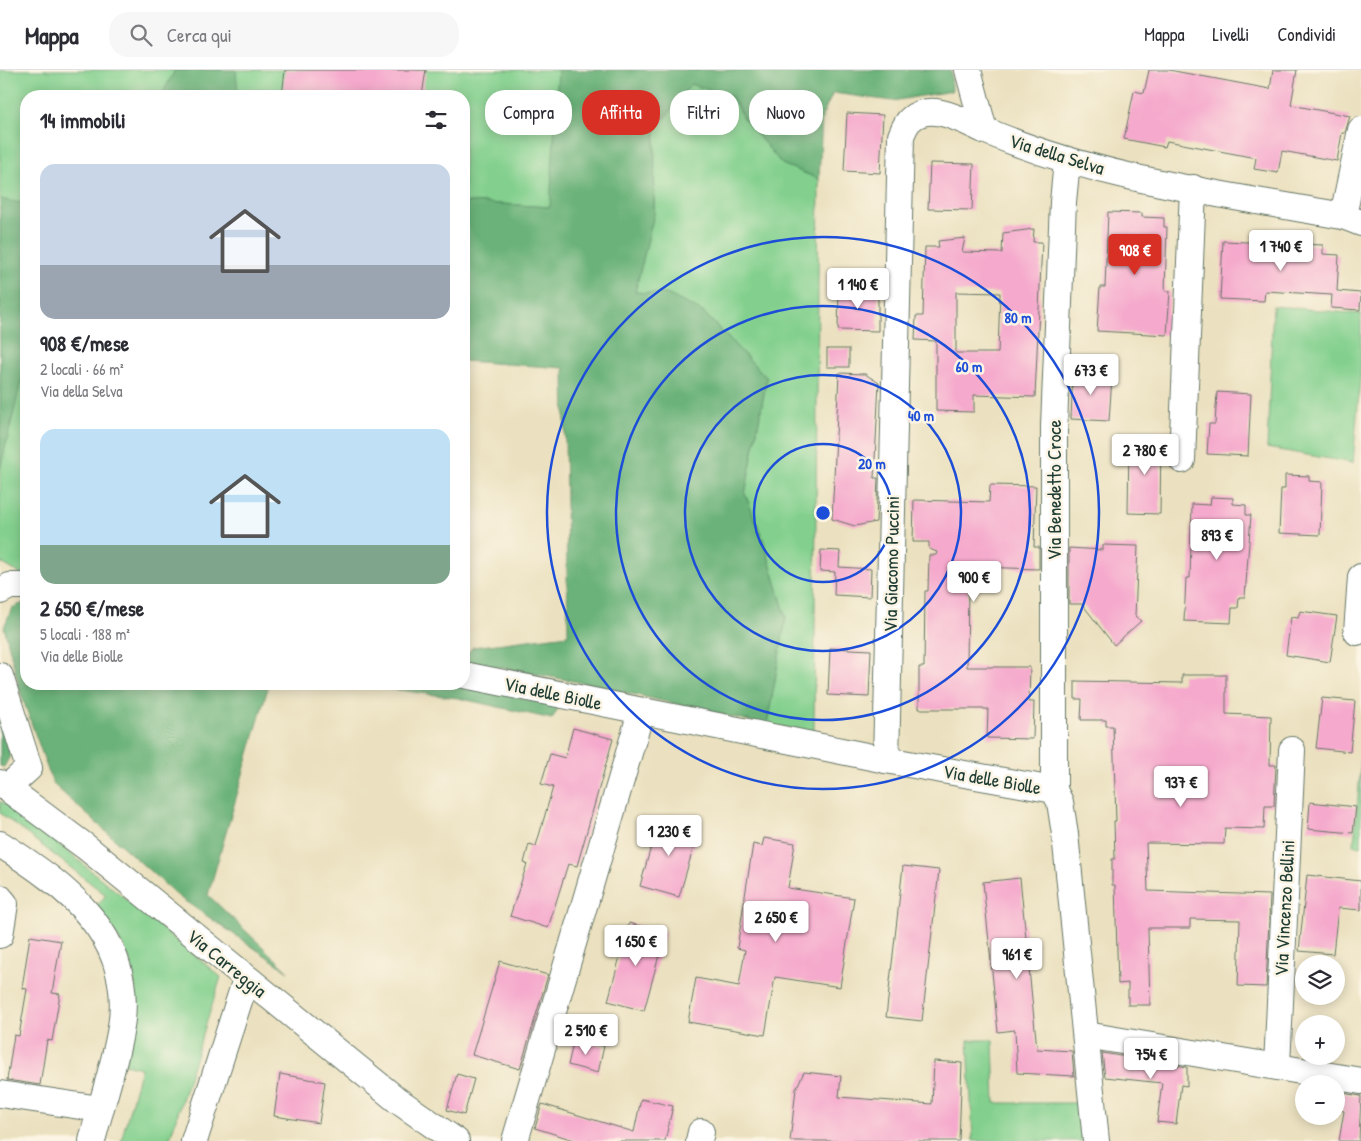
<!DOCTYPE html>
<html lang="it">
<meta charset="utf-8">
<style>
:root{--surface:#fff;--page:#f7f7f7;--text:#2b2b33;--muted:#7c7c81;--line:#e1e1e2;--accent:#d93025}
body{margin:0;font-family:"Patrick Hand",sans-serif;background:var(--page);color:var(--text);height:100vh;display:flex;flex-direction:column;font-size:19px;white-space:nowrap}
*{box-sizing:border-box;margin:0}
p{font-size:16px;color:var(--muted)}
.icon{flex:none;width:28px;height:28px;fill:none;stroke:currentColor;stroke-width:2;stroke-linecap:round;stroke-linejoin:round}
.map{position:relative;flex:1;overflow:hidden}
.side{position:absolute;left:20px;top:20px;width:450px;height:600px;display:flex;flex-direction:column;background:var(--surface);border-radius:20px;box-shadow:0 2px 12px #0003}
.side>*{flex:none}
.banner{position:absolute;left:485px;top:20px;width:475px;height:45px;display:flex;gap:10px}
.fabs{position:absolute;left:1295px;top:885px;display:grid;gap:10px}
.fabs a{display:grid;place-items:center;width:50px;height:50px;border-radius:50%;background:var(--surface);box-shadow:0 2px 12px #0003;font-size:25px}
.price{position:absolute;translate:-50% -42px;padding:0 11px;border-radius:5px;background:#fff;color:#222;font-size:16px;line-height:32px;filter:drop-shadow(0 1px 2px #0008)}
.price::after{content:'';position:absolute;left:50%;top:30px;width:15px;height:11px;margin-left:-8px;background:inherit;clip-path:polygon(0 0,100% 0,50% 100%)}
.price.on{background:var(--accent);color:#fff}
ul{padding:0;list-style:none}
li{display:grid;align-content:center;gap:10px;height:265px;padding:0 20px}
li span{display:grid;place-items:center;height:155px;border-radius:15px;color:#555}
li>.icon{margin-inline-start:auto}
span .icon{width:90px;height:90px;fill:#fffc;stroke-width:1}
li b{font-size:21px}
h2{display:flex;justify-content:space-between;align-items:center;height:60px;padding:0 20px;font-size:21px}
.pill{padding:0 18px;border-radius:20px;background:var(--surface);box-shadow:0 2px 12px #0003;font-size:18px;line-height:45px}
.pill.on{background:var(--accent);color:#fff}
header{display:flex;align-items:center;gap:30px;box-sizing:border-box;height:70px;padding:0 25px;background:var(--surface);border-bottom:1px solid var(--line)}
header strong{font-size:24px}
nav{display:flex;gap:28px;margin-inline-start:auto;font-size:18px}
.search{width:350px;height:45px;background:var(--page);display:flex;align-items:center;gap:12px;box-sizing:border-box;padding:0 18px;border-radius:20px;color:var(--muted);font-size:19px}
.map>svg:first-child{display:block}
.green{fill:#83d08e;stroke:#518661}
.forest{fill:#6ab279;stroke:#447856}
.building{fill:#f5a9cc;fill-rule:evenodd}
.lines{fill:none;stroke-linecap:round;stroke-linejoin:round}
.minor-casing{stroke:#667665;stroke-width:28}
.minor{stroke:#fff;stroke-width:26}
.ring{fill:none;stroke:#1d4ed8;stroke-width:2.5}
.labels{text-anchor:middle;stroke-width:5;stroke-linejoin:round;paint-order:stroke}
.street-label{font-size:19px;fill:#1f3d34;stroke:#fcf5e5}
.centre{fill:#1d4ed8;stroke:#fcf5e5;stroke-width:2.5}
.ring-label{font-size:15px;text-anchor:middle;font-weight:bold;fill:#1d4ed8;stroke:#fcf5e5;stroke-width:5;stroke-linejoin:round;paint-order:stroke}
</style>
<header>
<strong>Mappa</strong>
<div class="search"><svg class="icon" aria-label="search" viewBox="0 0 24 24"><circle cx="10" cy="10" r="6"/><path d="M15 15l6 6"/></svg>Cerca qui</div>
<nav><a>Mappa</a><a>Livelli</a><a>Condividi</a></nav>
</header>
<div class="map">
<svg width="1361" height="1071" viewBox="0 0 1361 1071">
<rect width="100%" height="100%" fill="#fcf5e5"/>
<filter id="ink" filterUnits="userSpaceOnUse"><feTurbulence type="fractalNoise" baseFrequency=".02" numOctaves="2"/><feDisplacementMap in="SourceGraphic" scale="10" xChannelSelector="R" yChannelSelector="G"/><feConvolveMatrix kernelMatrix="1 2 1 2 8 2 1 2 1" color-interpolation-filters="sRGB"/></filter>
<filter id="wash" filterUnits="userSpaceOnUse"><feTurbulence type="fractalNoise" baseFrequency=".0096" numOctaves="4" result="noise"/><feDisplacementMap in="SourceGraphic" scale="20" xChannelSelector="R" yChannelSelector="G"/><feGaussianBlur stdDeviation="1.12" result="paint"/><feColorMatrix in="noise" values="0 0 0 0 0 0 0 0 0 0 0 0 0 0 0 0 0 1.4 0 .05"/><feComposite in="paint" operator="in"/></filter>
<g filter="url(#wash)">
<rect width="100%" height="100%" fill="#ebe1c0"/>
<!-- green -->
<g class="green">
<path d="M 0,0 L 558,0 L 551,137 L 467,132 L 464,157 L 464,26 L 26,26 L 26,485 L 22,505 L 0,492 Z"/>
<path d="M 690,14 L 732,27 L 743,48 L 782,94 L 819,109 L 814,661 L 767,655 L 786,547 L 763,469 L 745,424 L 767,308 L 703,242 L 635,222 L 654,144 L 655,61 Z"/>
<path d="M 1273,236 L 1361,244 L 1361,297 L 1353,393 L 1267,378 Z"/>
<path d="M 1361,690 L 1361,776 L 1354,775 Z"/>
<path d="M 0,731 L 23,745 L 221,907 L 169,1071 L 121,1071 L 141,998 L 125,994 C 133,959 142,921 128,886 C 121,869 106,853 95,838 L 106,825 L 0,743 Z"/>
<path d="M 968,970 L 993,970 L 995,1033 L 1080,1033 L 1082,1071 L 973,1071 Z"/>
</g>
<!-- forest -->
<g class="forest">
<path d="M 175,0 L 236,0 L 238,26 L 161,26 Z"/>
<path d="M 558,0 L 951,0 L 952,21 L 892,31 L 833,23 L 822,46 L 819,109 L 782,94 L 743,48 L 732,27 L 691,14 L 655,61 L 654,144 L 635,222 L 667,224 L 703,242 L 767,308 L 745,424 L 763,469 L 786,547 L 767,655 L 584,613 L 464,591 L 464,587 L 473,577 L 568,565 L 564,298 L 464,291 L 464,157 L 467,132 L 550,137 Z"/>
<path d="M 0,129 L 26,134 L 26,291 L 0,400 Z"/>
<path d="M 26,532 L 26,614 L 269,614 L 208,825 L 288,901 L 179,827 L 53,714 L 21,624 L 4,557 L 12,538 Z"/>
<path d="M 355,614 L 464,614 L 559,637 L 552,649 L 458,628 Z"/>
<path d="M 0,652 L 12,682 L 4,697 L 0,696 Z"/>
</g>
<g id="blocks">
<!-- building -->
<g class="building">
<path d="M 285,0 L 426,0 L 422,26 L 282,26 Z"/>
<path d="M 1149,0 L 1169,0 L 1270,19 L 1273,0 L 1297,0 L 1291,35 L 1350,46 L 1345,63 L 1342,63 L 1337,91 L 1282,81 L 1278,103 L 1254,99 L 1256,88 L 1167,71 L 1165,77 L 1124,69 L 1134,21 L 1144,23 Z"/>
<path d="M 847,43 L 883,45 L 880,103 L 844,101 Z"/>
<path d="M 930,93 L 974,94 L 972,140 L 928,139 Z"/>
<path d="M 1108,142 L 1142,143 L 1142,147 L 1164,148 L 1164,157 L 1167,157 L 1165,221 L 1170,221 L 1167,265 L 1097,261 L 1100,217 L 1105,217 Z"/>
<path d="M 1034,159 L 1033,172 L 1042,172 L 1035,327 L 974,325 L 974,342 L 936,341 L 936,271 L 915,270 L 916,246 L 923,246 L 925,177 L 939,177 L 938,171 L 965,168 L 962,182 L 1002,183 L 1003,163 ZM 956,222 L 1000,223 L 998,283 L 956,283 Z"/>
<path d="M 1223,171 L 1323,175 L 1323,184 L 1339,185 L 1337,221 L 1361,223 L 1360,240 L 1331,238 L 1332,225 L 1265,221 L 1264,231 L 1220,229 Z"/>
<path d="M 839,219 L 878,220 L 878,261 L 838,260 Z"/>
<rect x="827" y="279" width="22" height="18"/>
<path d="M 1073,300 L 1105,301 L 1105,307 L 1112,307 L 1109,351 L 1071,349 Z"/>
<path d="M 839,303 L 865,304 L 879,313 L 874,408 L 878,408 L 876,452 L 855,456 L 832,449 Z"/>
<path d="M 1217,322 L 1251,324 L 1248,386 L 1207,384 L 1209,354 L 1215,354 Z"/>
<path d="M 1129,368 L 1161,368 L 1160,444 L 1128,443 Z"/>
<path d="M 1285,405 L 1309,406 L 1309,411 L 1322,412 L 1320,465 L 1279,463 L 1281,419 L 1285,419 Z"/>
<path d="M 990,415 L 1036,416 L 1034,477 L 1039,477 L 1039,499 L 977,497 L 976,512 L 968,512 L 967,597 L 1030,597 L 1029,632 L 1034,632 L 1033,669 L 987,668 L 988,639 L 919,639 L 919,597 L 924,597 L 925,521 L 928,521 L 929,485 L 936,485 L 937,482 L 929,479 L 929,472 L 913,472 L 914,430 L 989,432 Z"/>
<path d="M 1211,427 L 1233,428 L 1233,434 L 1246,435 L 1246,445 L 1251,445 L 1245,527 L 1239,527 L 1238,538 L 1232,538 L 1231,553 L 1184,551 L 1186,508 L 1190,508 L 1192,434 L 1210,435 Z"/>
<path d="M 1103,475 L 1138,476 L 1135,546 L 1141,551 L 1114,575 L 1082,534 L 1069,534 L 1069,478 L 1103,480 Z"/>
<path d="M 821,480 L 840,481 L 839,497 L 871,499 L 870,527 L 834,525 L 835,502 L 820,501 Z"/>
<path d="M 1300,541 L 1337,546 L 1330,592 L 1286,585 L 1291,547 L 1298,548 Z"/>
<path d="M 830,578 L 871,580 L 869,627 L 828,625 Z"/>
<path d="M 1182,605 L 1226,605 L 1226,644 L 1271,646 L 1270,695 L 1276,695 L 1274,736 L 1265,736 L 1264,759 L 1225,758 L 1224,774 L 1146,773 L 1148,821 L 1270,825 L 1266,917 L 1238,916 L 1240,850 L 1190,849 L 1190,858 L 1148,858 L 1150,935 L 1128,935 L 1128,913 L 1118,914 L 1115,815 L 1112,815 L 1112,789 L 1115,789 L 1114,751 L 1116,751 L 1113,656 L 1106,656 L 1106,650 L 1081,650 L 1082,629 L 1075,629 L 1075,611 L 1182,613 Z"/>
<path d="M 1322,628 L 1355,631 L 1350,682 L 1316,678 Z"/>
<path d="M 573,658 L 613,669 L 577,796 L 568,794 L 548,858 L 510,846 L 527,794 L 524,793 L 529,774 L 536,776 L 553,717 L 541,714 L 550,684 L 565,688 Z"/>
<path d="M 1310,732 L 1356,737 L 1353,763 L 1308,759 Z"/>
<path d="M 659,748 L 699,759 L 679,827 L 640,816 Z"/>
<path d="M 764,768 L 795,773 L 788,818 L 854,828 L 840,917 L 775,907 L 765,965 L 688,952 L 696,908 L 739,916 L 745,880 L 737,878 L 753,774 L 762,776 Z"/>
<path d="M 903,796 L 939,800 L 922,951 L 886,947 Z"/>
<path d="M 1307,805 L 1361,811 L 1361,840 L 1338,838 L 1333,884 L 1299,881 Z"/>
<path d="M 1020,808 L 1037,979 L 1072,981 L 1074,1006 L 1017,1003 L 1015,960 L 998,962 L 983,812 Z"/>
<path d="M 629,853 L 665,863 L 644,941 L 608,931 Z"/>
<path d="M 30,866 L 61,871 L 52,923 L 60,924 L 52,971 L 47,970 L 40,1015 L 7,1010 L 14,965 L 19,966 L 27,919 L 22,918 Z"/>
<path d="M 500,891 L 548,905 L 520,999 L 472,985 Z"/>
<path d="M 574,969 L 604,976 L 598,1003 L 568,995 Z"/>
<path d="M 1102,983 L 1187,997 L 1187,1016 L 1181,1015 L 1176,1054 L 1157,1052 L 1162,1013 L 1105,1007 Z"/>
<path d="M 934,991 L 962,993 L 959,1071 L 790,1071 L 796,1019 L 804,1002 L 841,1006 L 839,1027 L 932,1034 Z"/>
<path d="M 280,1004 L 325,1012 L 319,1053 L 274,1046 Z"/>
<path d="M 457,1004 L 474,1009 L 464,1045 L 447,1040 Z"/>
<path d="M 1336,1022 L 1361,1026 L 1359,1071 L 1339,1071 L 1344,1041 L 1336,1039 Z"/>
<path d="M 641,1029 L 673,1036 L 665,1071 L 577,1071 L 535,1058 L 542,1034 L 634,1062 Z"/>
</g>
</g>
</g>
<g filter="url(#ink)">
<use href="#blocks" fill-opacity="0" stroke="#667665" stroke-width="1"/>
<g class="lines">
<defs>
<g id="minor">
<path d="M 968,0 L 984,60 C 1097,109 1222,124 1343,146 L 1361,153"/>
<path d="M 1343,146 L 1361,60"/>
<path d="M 1182,390 L 1193,118"/>
<path d="M 0,521 L 10,516 L 26,516"/>
<path d="M 1357,562 L 1361,507"/>
<path d="M 464,605 L 886,690 L 1054,720 L 1060,732 L 1065,764 L 1096,1071"/>
<path d="M 0,606 L 29,698 L 8,717"/>
<path d="M 886,690 L 901,66 C 903,61 906,53 911,49 C 931,31 963,51 984,60"/>
<path d="M 0,713 L 86,777 L 397,1030 L 456,1071"/>
<path d="M 1054,720 L 1054,356 L 1063,132 L 1067,91"/>
<path d="M 0,774 C 68,817 135,867 121,957 C 115,995 101,1034 92,1071"/>
<path d="M 0,828 L 5,834 L 0,865"/>
<path d="M 1086,965 L 1361,1011"/>
<path d="M 1277,996 L 1292,680"/>
<path d="M 0,1024 L 100,1039"/>
<path d="M 194,1071 L 246,909"/>
<path d="M 515,1071 L 641,642"/>
<path d="M 699,1071 L 701,1062"/>
</g>
</defs>
<!-- minor casing -->
<use href="#minor" class="minor-casing"/>
<!-- minor -->
<use href="#minor" class="minor"/>
</g>
</g>
<!-- distance rings -->
<g class="ring">
<circle cx="823" cy="443" r="69"/>
<circle cx="823" cy="443" r="138"/>
<circle cx="823" cy="443" r="207"/>
<circle cx="823" cy="443" r="276"/>
</g>
<g class="labels">
<!-- street labels -->
<g class="street-label">
<text transform="translate(1057 84) rotate(17)" y="7">Via della Selva</text>
<text transform="translate(1054 420) rotate(-90)" y="7">Via Benedetto Croce</text>
<text transform="translate(891 494) rotate(-89)" y="7">Via Giacomo Puccini</text>
<text transform="translate(553 623) rotate(12)" y="7">Via delle Biolle</text>
<text transform="translate(992 709) rotate(10)" y="7">Via delle Biolle</text>
<text transform="translate(1284 838) rotate(-87)" y="7">Via Vincenzo Bellini</text>
<text transform="translate(227 893) rotate(39)" y="7">Via Carreggia</text>
</g>
</g>
<circle cx="823" cy="443" r="8" class="centre"/>
<g class="ring-label">
<text x="1018" y="253">80 m</text>
<text x="969" y="302">60 m</text>
<text x="921" y="351">40 m</text>
<text x="872" y="399">20 m</text>
</g>
</svg>
<div class="fabs">
<a><svg class="icon" aria-label="layers" viewBox="0 0 24 24"><path d="M12 4l9 5-9 5-9-5zM3 14l9 5 9-5"/></svg></a>
<a>+</a>
<a>−</a>
</div>
<b class="price" style="left:1281px;top:202px">1 740 €</b>
<b class="price on" style="left:1135px;top:206px">908 €</b>
<b class="price" style="left:858px;top:240px">1 140 €</b>
<b class="price" style="left:1091px;top:326px">673 €</b>
<b class="price" style="left:1145px;top:406px">2 780 €</b>
<b class="price" style="left:1217px;top:491px">893 €</b>
<b class="price" style="left:974px;top:533px">900 €</b>
<b class="price" style="left:1181px;top:738px">937 €</b>
<b class="price" style="left:669px;top:787px">1 230 €</b>
<b class="price" style="left:776px;top:873px">2 650 €</b>
<b class="price" style="left:636px;top:897px">1 650 €</b>
<b class="price" style="left:1017px;top:910px">961 €</b>
<b class="price" style="left:586px;top:986px">2 510 €</b>
<b class="price" style="left:1151px;top:1010px">754 €</b>
<div class="banner">
<a class="pill">Compra</a>
<a class="pill on">Affitta</a>
<a class="pill">Filtri</a>
<a class="pill">Nuovo</a>
</div>
<section class="side">
<h2>14 immobili<svg class="icon" aria-label="filters" viewBox="0 0 24 24"><path d="M4 7h16M4 17h16"/><circle cx="9" cy="7" r="2"/><circle cx="15" cy="17" r="2"/></svg></h2>
<ul>
<li><span style="background:linear-gradient(#c9d6e8 65%,#9aa5b1 0)"><svg class="icon" aria-label="home" viewBox="0 0 24 24"><path d="M3 11l9-7 9 7M6 9v11h12V9"/></svg></span><div><b>908 €/mese</b><p>2 locali · 66 m²</p><p>Via della Selva</p></div></li>
<li><span style="background:linear-gradient(#bfe0f5 75%,#7fa58c 0)"><svg class="icon" aria-label="home" viewBox="0 0 24 24"><path d="M3 11l9-7 9 7M6 9v11h12V9"/></svg></span><div><b>2 650 €/mese</b><p>5 locali · 188 m²</p><p>Via delle Biolle</p></div></li>
</ul>
</section>
</div>
